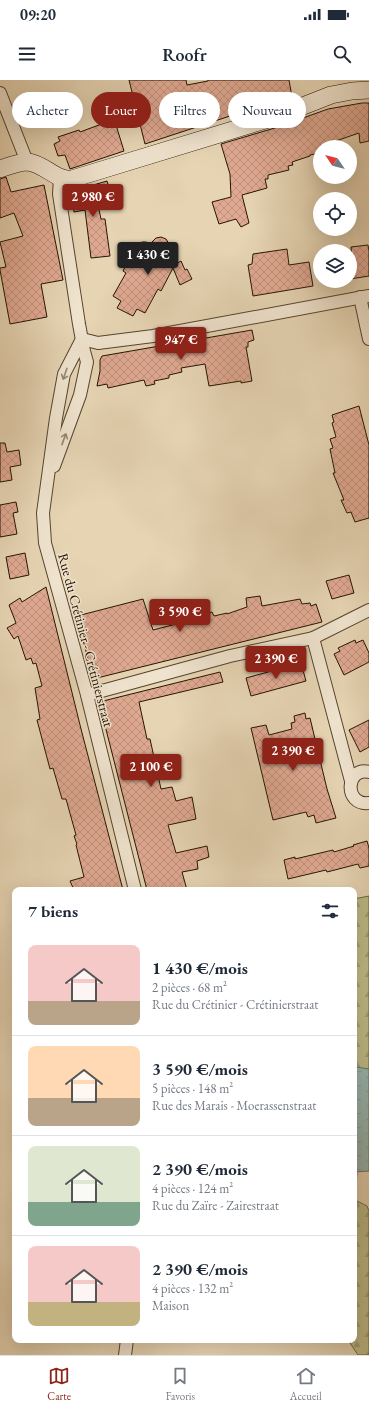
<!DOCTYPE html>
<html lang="fr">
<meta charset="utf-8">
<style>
:root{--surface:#fff;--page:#f6f6f7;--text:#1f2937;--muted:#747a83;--line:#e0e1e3;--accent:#8f2418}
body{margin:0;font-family:"EB Garamond",serif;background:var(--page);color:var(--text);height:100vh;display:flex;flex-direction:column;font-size:15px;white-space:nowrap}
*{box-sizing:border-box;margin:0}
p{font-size:13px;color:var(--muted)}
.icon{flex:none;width:22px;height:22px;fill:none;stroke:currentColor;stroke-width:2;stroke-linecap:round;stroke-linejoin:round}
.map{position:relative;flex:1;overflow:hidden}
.panel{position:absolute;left:12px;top:807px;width:345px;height:456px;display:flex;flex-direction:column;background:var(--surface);border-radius:8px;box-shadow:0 4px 16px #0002}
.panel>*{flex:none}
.banner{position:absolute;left:12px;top:12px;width:345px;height:36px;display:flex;gap:8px}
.needle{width:26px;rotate:305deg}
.buttons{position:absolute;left:313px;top:60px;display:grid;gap:8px}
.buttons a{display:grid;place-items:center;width:44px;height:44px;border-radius:50%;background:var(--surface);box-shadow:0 4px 16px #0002;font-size:20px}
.price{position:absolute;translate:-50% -34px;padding:0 9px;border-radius:4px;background:var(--accent);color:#fff;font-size:13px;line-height:26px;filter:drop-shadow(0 1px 2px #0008)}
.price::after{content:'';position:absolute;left:50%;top:24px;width:12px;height:9px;margin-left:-6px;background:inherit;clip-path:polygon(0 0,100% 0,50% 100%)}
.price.current{background:#222;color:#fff}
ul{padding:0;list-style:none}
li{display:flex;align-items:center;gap:12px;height:100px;padding:0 16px}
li+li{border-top:1px solid var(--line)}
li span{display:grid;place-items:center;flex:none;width:112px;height:80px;border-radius:8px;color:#555}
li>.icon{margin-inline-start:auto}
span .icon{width:48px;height:48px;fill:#fffc;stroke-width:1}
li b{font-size:17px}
h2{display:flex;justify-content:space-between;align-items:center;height:48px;padding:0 16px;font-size:17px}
.tag{padding:0 14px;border-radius:18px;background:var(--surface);box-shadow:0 4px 16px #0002;font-size:14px;line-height:36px}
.tag.current{background:var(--accent);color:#fff}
.status{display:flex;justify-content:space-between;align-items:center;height:28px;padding:0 20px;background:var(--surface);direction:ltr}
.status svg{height:11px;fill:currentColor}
header{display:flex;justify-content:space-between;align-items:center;height:52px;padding:0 16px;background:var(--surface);font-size:18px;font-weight:600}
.tabs{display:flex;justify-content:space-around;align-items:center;height:56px;border-top:1px solid var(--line);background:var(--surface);font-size:11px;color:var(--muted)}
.tabs a{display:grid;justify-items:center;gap:2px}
.tabs .current{color:var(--accent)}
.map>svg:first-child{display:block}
.forest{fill:url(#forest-firs);stroke:#716845}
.water{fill:url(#water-ripples);stroke:#69766c}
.building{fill:url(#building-cross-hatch);stroke:#251402}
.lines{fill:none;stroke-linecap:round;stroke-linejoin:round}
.street-casing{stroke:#55442e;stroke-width:14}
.secondary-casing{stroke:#251402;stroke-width:18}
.street{stroke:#efe3ce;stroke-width:12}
.secondary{stroke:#efe3ce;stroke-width:17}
.oneway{stroke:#948672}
.labels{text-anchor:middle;stroke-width:3;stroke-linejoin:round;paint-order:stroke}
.street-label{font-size:14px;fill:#251402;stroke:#efe3ce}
</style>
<div class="status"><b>09:20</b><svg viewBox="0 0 49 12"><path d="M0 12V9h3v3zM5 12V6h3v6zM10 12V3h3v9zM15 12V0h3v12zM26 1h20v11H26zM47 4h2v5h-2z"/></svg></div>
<header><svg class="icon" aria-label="menu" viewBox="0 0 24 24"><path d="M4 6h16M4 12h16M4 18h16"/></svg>Roofr<svg class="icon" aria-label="search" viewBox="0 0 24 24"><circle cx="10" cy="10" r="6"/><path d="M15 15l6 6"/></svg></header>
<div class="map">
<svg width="369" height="1275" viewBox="0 0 369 1275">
<defs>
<pattern id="forest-firs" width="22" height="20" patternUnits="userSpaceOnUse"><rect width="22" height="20" fill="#bdbb88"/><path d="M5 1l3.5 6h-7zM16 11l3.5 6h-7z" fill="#a2a074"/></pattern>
<pattern id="water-ripples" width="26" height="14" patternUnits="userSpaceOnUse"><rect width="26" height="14" fill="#97b7b2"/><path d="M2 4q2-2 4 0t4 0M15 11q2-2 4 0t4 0" fill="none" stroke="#829c97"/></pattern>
<pattern id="building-cross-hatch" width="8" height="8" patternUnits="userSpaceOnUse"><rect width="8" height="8" fill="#e0a992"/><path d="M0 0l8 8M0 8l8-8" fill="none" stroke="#c0917c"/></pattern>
</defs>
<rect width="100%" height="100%" fill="#e6d4b3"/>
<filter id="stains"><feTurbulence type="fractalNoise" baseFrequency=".005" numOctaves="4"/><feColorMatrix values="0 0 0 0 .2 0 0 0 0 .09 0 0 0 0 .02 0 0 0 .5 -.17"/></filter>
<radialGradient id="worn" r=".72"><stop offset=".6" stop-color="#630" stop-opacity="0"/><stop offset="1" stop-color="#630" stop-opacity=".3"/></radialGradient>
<!-- forest -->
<g class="forest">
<path d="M 369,816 L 369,989 L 354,988 L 354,819 Z"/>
<path d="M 354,1092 L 357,1092 L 355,1120 L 367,1126 L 369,1131 L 369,1275 L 358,1275 L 348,1260 L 354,1260 Z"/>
</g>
<!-- water -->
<path class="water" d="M 356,987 L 369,989 L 369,1091 L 354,1092 L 354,988 Z"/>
<!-- building -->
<g class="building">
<path d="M 129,0 L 186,0 L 187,5 L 208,1 L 208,0 L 289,0 L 292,17 L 230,36 L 145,64 Z"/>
<path d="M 362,23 L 369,23 L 369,61 L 360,63 L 359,53 L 330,63 L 330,65 L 320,66 L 319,73 L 310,75 L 310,76 L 292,82 L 293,85 L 288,86 L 289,90 L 268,95 L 268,99 L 265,99 L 267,108 L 242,115 L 249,143 L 241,147 L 236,139 L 219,144 L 212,122 L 231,117 L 230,94 L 221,64 L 278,47 L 328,29 Z"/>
<path d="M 107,42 L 107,48 L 116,45 L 124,71 L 70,89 L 65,75 L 58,76 L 54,64 L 60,61 L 58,57 L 79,50 L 80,52 Z"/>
<path d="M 6,97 L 11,112 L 44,105 L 63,200 L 41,204 L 47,237 L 10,244 L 0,190 L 0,188 L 6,187 L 0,162 L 23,156 L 14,133 L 0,138 L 0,99 Z"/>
<path d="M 107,101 L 110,111 L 96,116 L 101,139 L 105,139 L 110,176 L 91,178 L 85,130 L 74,132 L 71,115 L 73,111 Z"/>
<path d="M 161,157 L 166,159 L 169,164 L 167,172 L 172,175 L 176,182 L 174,185 L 181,181 L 185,190 L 187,189 L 192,199 L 180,205 L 173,188 L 161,211 L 158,209 L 145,233 L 137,229 L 133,236 L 117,228 L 121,221 L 113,216 L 126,193 L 123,191 L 131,175 L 135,177 L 139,164 L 142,162 L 146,162 L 150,164 L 156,158 Z"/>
<path d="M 368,165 L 369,171 L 369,196 L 350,199 L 350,181 L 352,181 L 351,167 Z"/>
<path d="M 287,169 L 289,185 L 309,182 L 313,206 L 253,216 L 248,185 L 252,184 L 253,174 Z"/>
<path d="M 252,250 L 254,260 L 248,262 L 248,267 L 246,267 L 252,301 L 241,303 L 241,301 L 209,306 L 205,284 L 181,288 L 182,292 L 169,295 L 169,298 L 154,301 L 155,304 L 146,306 L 144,300 L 108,308 L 107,304 L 97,306 L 100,291 L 100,280 L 102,276 Z"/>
<path d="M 359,326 L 369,365 L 369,438 L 355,442 L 351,432 L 347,433 L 341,420 L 344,420 L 333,393 L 335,393 L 330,369 L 333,368 L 330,359 L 336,357 L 332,343 L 334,342 L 332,335 Z"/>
<path d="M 0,363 L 5,363 L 7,372 L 19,370 L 21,385 L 10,387 L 12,400 L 0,402 Z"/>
<path d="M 16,422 L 18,432 L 13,433 L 17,454 L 0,457 L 0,425 Z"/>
<path d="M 25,473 L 29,495 L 10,499 L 6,477 Z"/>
<path d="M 349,495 L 354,513 L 332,519 L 326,501 Z"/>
<path d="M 46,507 L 81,649 L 123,810 L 74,810 L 70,801 L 84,797 L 76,765 L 77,764 L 74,756 L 76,755 L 66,719 L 62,719 L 53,688 L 50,689 L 37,640 L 40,639 L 35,608 L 42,606 L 36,583 L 33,584 L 31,578 L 26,580 L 18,556 L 14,559 L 7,548 L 16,543 L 9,525 L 20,518 L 22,522 Z"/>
<path d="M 260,516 L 262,526 L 300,519 L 302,524 L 310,523 L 311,526 L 316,524 L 322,542 L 93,599 L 77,536 L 143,519 L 153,550 L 188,541 L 188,538 L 212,532 L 214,536 L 227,533 L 227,534 L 247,527 L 246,518 Z"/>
<path d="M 355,560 L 356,563 L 363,560 L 369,573 L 369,582 L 344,595 L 334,574 L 340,571 L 338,568 Z"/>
<path d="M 301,583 L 306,601 L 251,616 L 246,598 Z"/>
<path d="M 220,592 L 223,602 L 139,622 L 147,659 L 150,659 L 161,709 L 172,707 L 176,721 L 192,717 L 196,739 L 168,745 L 176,773 L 207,766 L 209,777 L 197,781 L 198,789 L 182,792 L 187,810 L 147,810 L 99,622 Z"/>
<path d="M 305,633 L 306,639 L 310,638 L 327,709 L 336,738 L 316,743 L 314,735 L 308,737 L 306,732 L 273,740 L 251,648 L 266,645 L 269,655 L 292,649 L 291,643 L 295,642 L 294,636 Z"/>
<path d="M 369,640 L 369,667 L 360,672 L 349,650 Z"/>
<path d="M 367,761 L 369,768 L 369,786 L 360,788 L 358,784 L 327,792 L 326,790 L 288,799 L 284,780 L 295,777 L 295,779 L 333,770 L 334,772 L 354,766 L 353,765 Z"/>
</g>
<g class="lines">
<defs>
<g id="street">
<path d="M 0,13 L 27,82"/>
<path d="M 360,217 L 369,259"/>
<path d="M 82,259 L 64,294 L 56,338 L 43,433 L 45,463 L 87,615 L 135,810"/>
<path d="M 82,259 L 98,263 L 153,256 L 369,216"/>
<path d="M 54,386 L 80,315 L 87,282 L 84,271 L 79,244 L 59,114 L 60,97"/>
<path d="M 313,558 L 351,701"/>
<path d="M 87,615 L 230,576 L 313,558 L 369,530"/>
<path d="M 369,692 C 346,686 343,726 369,723"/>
<path d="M 125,1275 L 127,1260"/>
</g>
<path id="secondary" d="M 0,89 C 9,86 18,82 28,82 C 45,84 56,101 72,99 L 275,37 L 331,15 L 352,11 L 369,10"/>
</defs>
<!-- street casing -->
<use href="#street" class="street-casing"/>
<!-- secondary casing -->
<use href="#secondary" class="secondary-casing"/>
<!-- street -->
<use href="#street" class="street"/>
<!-- secondary -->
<use href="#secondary" class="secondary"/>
</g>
<!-- one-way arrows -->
<defs><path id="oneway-shaft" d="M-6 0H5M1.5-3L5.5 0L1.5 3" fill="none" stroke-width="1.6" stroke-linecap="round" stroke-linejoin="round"/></defs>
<g class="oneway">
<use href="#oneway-shaft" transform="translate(65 294) rotate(109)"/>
<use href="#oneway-shaft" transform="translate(64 359) rotate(-70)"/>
</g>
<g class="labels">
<!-- street labels -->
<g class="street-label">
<text transform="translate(86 560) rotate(75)" y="5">Rue du Crétinier - Crétinierstraat</text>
</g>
</g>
<rect width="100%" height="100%" filter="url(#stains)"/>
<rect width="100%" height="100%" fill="url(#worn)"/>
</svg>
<div class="buttons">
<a><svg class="needle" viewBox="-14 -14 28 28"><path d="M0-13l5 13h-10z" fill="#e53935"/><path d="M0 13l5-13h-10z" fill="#747a83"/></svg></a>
<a><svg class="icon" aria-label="locate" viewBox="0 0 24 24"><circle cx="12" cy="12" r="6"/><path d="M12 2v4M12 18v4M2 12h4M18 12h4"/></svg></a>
<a><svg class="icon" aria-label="layers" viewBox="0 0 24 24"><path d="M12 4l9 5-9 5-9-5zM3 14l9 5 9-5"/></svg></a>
</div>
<b class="price" style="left:93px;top:138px">2 980 €</b>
<b class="price current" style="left:148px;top:196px">1 430 €</b>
<b class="price" style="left:181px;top:281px">947 €</b>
<b class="price" style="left:180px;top:553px">3 590 €</b>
<b class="price" style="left:276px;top:600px">2 390 €</b>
<b class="price" style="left:293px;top:692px">2 390 €</b>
<b class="price" style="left:151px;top:708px">2 100 €</b>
<div class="banner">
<a class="tag">Acheter</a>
<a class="tag current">Louer</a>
<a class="tag">Filtres</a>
<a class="tag">Nouveau</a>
</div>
<section class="panel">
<h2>7 biens<svg class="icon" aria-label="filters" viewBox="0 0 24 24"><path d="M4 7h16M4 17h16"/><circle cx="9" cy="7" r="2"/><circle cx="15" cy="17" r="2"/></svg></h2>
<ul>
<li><span style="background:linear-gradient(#f6c9c9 70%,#b9a48a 0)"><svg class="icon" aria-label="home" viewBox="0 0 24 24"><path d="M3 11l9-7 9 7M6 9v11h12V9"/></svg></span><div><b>1 430 €/mois</b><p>2 pièces · 68 m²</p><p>Rue du Crétinier - Crétinierstraat</p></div></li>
<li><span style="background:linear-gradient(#ffd9b3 65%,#b9a48a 0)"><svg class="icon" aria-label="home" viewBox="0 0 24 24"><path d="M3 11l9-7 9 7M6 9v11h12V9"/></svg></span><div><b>3 590 €/mois</b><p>5 pièces · 148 m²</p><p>Rue des Marais - Moerassenstraat</p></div></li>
<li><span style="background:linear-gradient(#dfe7d0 70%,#7fa58c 0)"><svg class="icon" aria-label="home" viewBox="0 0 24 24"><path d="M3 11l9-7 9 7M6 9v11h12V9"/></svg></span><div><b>2 390 €/mois</b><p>4 pièces · 124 m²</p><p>Rue du Zaïre - Zairestraat</p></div></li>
<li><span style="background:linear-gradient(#f6c9c9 70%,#c2b280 0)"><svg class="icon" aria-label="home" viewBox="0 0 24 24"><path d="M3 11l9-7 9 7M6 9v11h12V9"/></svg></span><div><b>2 390 €/mois</b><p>4 pièces · 132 m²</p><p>Maison</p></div></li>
</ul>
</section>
</div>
<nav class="tabs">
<a class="current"><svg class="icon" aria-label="map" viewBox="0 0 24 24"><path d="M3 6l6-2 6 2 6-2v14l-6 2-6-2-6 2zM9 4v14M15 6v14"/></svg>Carte</a>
<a><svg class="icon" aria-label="saved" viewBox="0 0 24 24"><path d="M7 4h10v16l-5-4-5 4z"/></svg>Favoris</a>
<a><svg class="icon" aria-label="home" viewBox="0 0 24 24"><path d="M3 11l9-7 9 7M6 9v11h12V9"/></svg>Accueil</a>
</nav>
